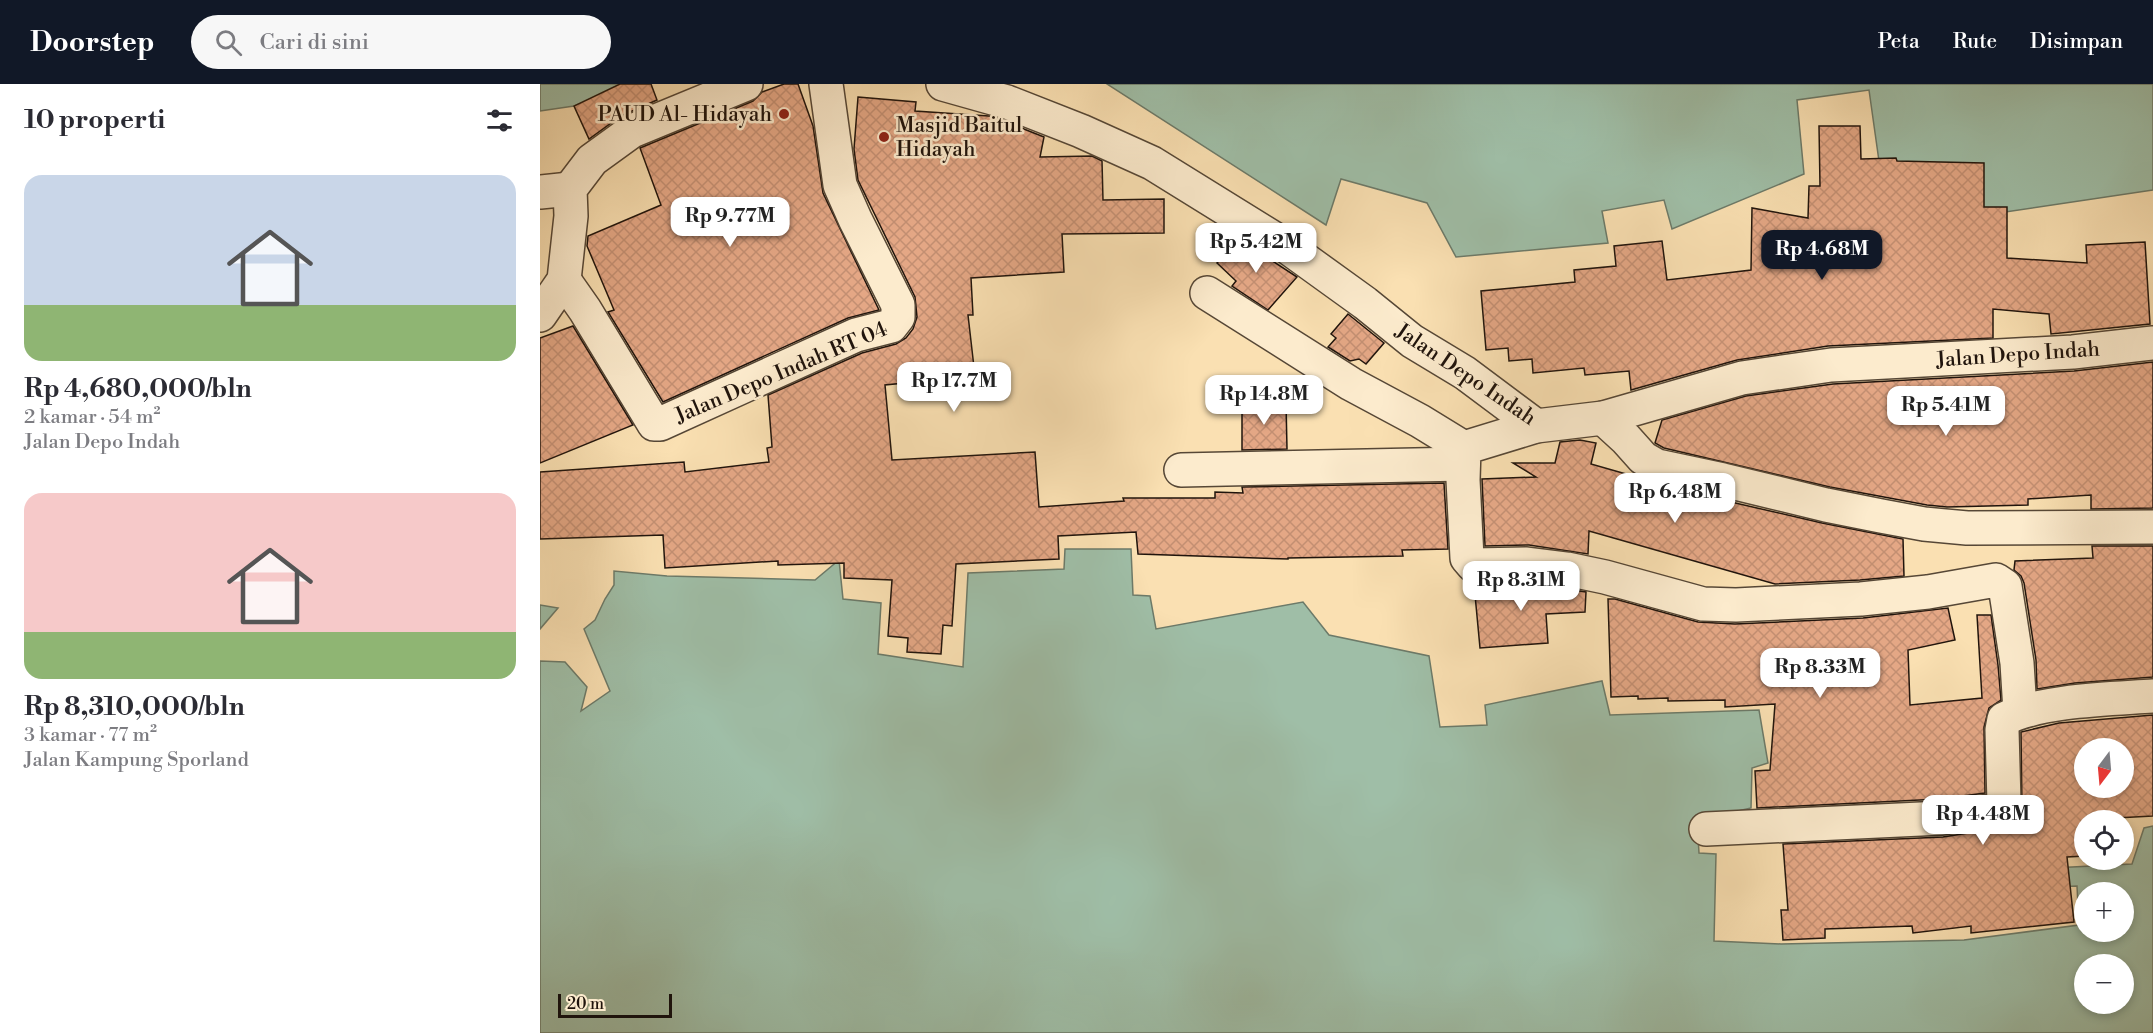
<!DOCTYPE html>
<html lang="id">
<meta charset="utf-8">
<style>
:root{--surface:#fff;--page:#f7f7f7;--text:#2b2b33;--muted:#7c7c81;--accent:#111827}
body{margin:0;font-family:"Libre Bodoni",serif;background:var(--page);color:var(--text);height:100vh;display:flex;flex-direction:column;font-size:22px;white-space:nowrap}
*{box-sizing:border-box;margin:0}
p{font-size:20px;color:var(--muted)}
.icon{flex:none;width:33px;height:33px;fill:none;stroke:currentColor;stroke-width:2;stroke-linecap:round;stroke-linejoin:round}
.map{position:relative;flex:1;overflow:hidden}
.panel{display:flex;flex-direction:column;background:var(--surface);width:540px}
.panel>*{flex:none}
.needle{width:39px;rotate:196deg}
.controls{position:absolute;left:1534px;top:654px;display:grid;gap:12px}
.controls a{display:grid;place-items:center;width:60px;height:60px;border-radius:50%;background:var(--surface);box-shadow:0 3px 9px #0003;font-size:30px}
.scale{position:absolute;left:18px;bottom:15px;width:114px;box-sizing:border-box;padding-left:6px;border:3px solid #20140c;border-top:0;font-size:16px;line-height:21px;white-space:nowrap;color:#20140c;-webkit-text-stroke:4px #fcebcd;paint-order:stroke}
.price{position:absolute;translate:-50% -51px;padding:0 14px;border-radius:12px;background:#fff;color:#222;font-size:20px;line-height:39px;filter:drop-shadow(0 2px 3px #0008)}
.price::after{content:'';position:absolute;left:50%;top:36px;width:18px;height:14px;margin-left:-9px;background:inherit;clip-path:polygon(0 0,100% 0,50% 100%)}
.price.current{background:var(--accent);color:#fff}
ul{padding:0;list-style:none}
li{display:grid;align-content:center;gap:12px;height:318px;padding:0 24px}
li span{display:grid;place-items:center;height:186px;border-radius:18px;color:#555}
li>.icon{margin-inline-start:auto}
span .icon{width:108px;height:108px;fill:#fffc;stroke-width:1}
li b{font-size:26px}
h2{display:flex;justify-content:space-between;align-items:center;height:72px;padding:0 24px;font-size:26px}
header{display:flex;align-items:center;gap:36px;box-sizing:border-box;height:84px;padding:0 30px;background:var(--accent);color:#fff}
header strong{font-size:28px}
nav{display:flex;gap:33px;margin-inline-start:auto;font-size:21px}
.search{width:420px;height:54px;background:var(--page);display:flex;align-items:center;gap:15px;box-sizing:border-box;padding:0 21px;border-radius:33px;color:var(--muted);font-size:22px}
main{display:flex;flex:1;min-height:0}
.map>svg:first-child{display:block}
.water{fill:#9fbea7;stroke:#6c7a69;stroke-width:1.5;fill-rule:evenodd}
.building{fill:url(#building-cross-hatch);stroke:#20140c;stroke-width:1.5;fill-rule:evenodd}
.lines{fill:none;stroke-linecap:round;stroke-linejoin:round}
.minor-casing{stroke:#564736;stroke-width:36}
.minor{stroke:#fcebcd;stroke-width:33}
.poi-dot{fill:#8f2418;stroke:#fcebcd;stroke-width:2}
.labels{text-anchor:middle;stroke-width:5;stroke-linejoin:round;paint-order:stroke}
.poi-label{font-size:21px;fill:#20140c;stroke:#fcebcd;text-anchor:end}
.street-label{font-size:21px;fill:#20140c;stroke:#fcebcd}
</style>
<header>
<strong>Doorstep</strong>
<div class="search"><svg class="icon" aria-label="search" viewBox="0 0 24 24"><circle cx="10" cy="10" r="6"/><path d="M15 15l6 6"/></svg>Cari di sini</div>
<nav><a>Peta</a><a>Rute</a><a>Disimpan</a></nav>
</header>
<main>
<section class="panel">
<h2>10 properti<svg class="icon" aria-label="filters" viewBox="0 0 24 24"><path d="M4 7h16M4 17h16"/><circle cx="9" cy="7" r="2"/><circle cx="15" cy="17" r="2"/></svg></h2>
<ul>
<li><span style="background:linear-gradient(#c9d6e8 70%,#8fb573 0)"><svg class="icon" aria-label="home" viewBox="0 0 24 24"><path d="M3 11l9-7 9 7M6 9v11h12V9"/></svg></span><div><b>Rp 4,680,000/bln</b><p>2 kamar · 54 m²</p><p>Jalan Depo Indah</p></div></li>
<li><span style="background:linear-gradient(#f6c9c9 75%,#8fb573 0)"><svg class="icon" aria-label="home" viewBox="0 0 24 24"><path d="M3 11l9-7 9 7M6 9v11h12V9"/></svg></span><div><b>Rp 8,310,000/bln</b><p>3 kamar · 77 m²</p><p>Jalan Kampung Sporland</p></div></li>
</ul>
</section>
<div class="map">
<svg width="1613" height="949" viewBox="0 0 1613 949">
<defs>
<pattern id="building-cross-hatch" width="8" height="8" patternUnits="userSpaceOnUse" patternTransform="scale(1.5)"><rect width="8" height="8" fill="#e4a785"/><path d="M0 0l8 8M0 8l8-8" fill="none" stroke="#c38f72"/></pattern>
</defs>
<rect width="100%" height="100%" fill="#fae0b2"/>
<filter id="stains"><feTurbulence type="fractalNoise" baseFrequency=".00333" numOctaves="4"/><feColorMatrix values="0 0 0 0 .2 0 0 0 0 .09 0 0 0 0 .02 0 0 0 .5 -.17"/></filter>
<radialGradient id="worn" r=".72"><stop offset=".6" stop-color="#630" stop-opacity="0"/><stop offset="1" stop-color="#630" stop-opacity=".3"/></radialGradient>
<!-- water -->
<g class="water">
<path d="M 0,0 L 90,0 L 34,22 L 0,27 Z"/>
<path d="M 567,0 L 1613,0 L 1613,106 L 1445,131 L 1339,77 L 1329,6 L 1257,16 L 1264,90 L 1132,145 L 1124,116 L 1062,127 L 1068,159 L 916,173 L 887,119 L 801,95 L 786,141 Z"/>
<path d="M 525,465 L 591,465 L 593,511 L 610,512 L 616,545 L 763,518 L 789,551 L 889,572 L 900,643 L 947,641 L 945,621 L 1062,597 L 1070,631 L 1219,626 L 1228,679 L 1212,684 L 1211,724 L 1157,736 L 1159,769 L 1176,770 L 1174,857 L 1241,860 L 1424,856 L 1539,841 L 1537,802 L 1512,803 L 1512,784 L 1592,780 L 1604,744 L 1613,742 L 1613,949 L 0,949 L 0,577 L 25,578 L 47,603 L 41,627 L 70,607 L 44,545 L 55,536 L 65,515 L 74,501 L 74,487 L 127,492 L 275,496 L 299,476 L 303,515 L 341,519 L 338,570 L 423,583 L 428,489 L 524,485 ZM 1545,808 L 1584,808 L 1584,848 L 1545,848 ZM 1545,880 L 1584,880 L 1584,920 L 1545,920 Z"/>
<path d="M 0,521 L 18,524 L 0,545 Z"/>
</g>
<!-- building -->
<g class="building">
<path d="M 80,0 L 111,0 L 117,16 L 81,32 L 49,55 L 34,22 Z"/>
<path d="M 244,0 L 258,0 L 273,42 L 283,109 L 339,226 L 308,234 L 123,318 L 68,228 L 74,226 L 47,162 L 48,152 L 121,121 L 100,64 L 213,17 L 222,8 Z"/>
<path d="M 318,13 L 376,18 L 375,27 L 449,32 L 461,36 L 504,53 L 500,73 L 552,72 L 562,77 L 563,116 L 624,115 L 624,149 L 522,150 L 524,188 L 431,194 L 433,231 L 428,231 L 435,292 L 345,301 L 352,376 L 495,368 L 499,423 L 584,417 L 583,414 L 675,414 L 675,408 L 703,409 L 702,403 L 904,399 L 908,465 L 862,466 L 863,472 L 748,474 L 748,475 L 598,470 L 596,448 L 518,452 L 519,475 L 416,480 L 412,542 L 403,541 L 401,570 L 367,568 L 368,554 L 348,552 L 352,496 L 304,494 L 304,479 L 238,481 L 238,477 L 125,484 L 123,451 L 0,455 L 0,388 L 144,378 L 145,388 L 229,378 L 227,364 L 232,363 L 228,311 L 322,269 L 356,260 L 366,254 L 373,245 L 377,233 L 375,213 L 318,96 L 314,65 Z"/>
<path d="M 1279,42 L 1320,42 L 1321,75 L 1356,74 L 1357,77 L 1444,79 L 1444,123 L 1467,123 L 1467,174 L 1547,179 L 1546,161 L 1605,158 L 1610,240 L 1511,250 L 1509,230 L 1453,225 L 1453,254 L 1288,262 L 1197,276 L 1091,306 L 1089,287 L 1045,291 L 1044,284 L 993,289 L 992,275 L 969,277 L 968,264 L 946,266 L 941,207 L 1035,198 L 1034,186 L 1076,182 L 1074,162 L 1122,157 L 1127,196 L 1211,186 L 1212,124 L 1268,134 L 1269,102 L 1280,102 Z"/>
<path d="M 699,155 L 757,193 L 728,226 L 692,202 L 696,197 L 677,179 Z"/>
<path d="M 808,230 L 844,259 L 826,280 L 819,275 L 810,277 L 788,263 L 796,254 L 791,250 Z"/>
<path d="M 33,242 L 93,341 L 0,379 L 0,254 Z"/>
<path d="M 1613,278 L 1613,424 L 1551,425 L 1551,411 L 1488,415 L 1488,421 L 1407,423 L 1387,421 L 1290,403 L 1124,364 L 1115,359 L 1122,336 L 1206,312 L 1293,300 L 1534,287 Z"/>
<path d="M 746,318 L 747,365 L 702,366 L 702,319 Z"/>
<path d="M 1040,356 L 1056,359 L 1051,380 L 1100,394 L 1113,400 L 1282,439 L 1363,455 L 1364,492 L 1320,496 L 1235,500 L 1049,447 L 1048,470 L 989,461 L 945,462 L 942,395 L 996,393 L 973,379 L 1015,379 L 1020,358 Z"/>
<path d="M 1552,462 L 1613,462 L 1613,593 L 1535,599 L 1497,605 L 1496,576 L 1484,499 L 1481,492 L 1474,486 L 1475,477 L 1553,474 Z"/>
<path d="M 986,499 L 1046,508 L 1045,528 L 1006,530 L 1008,559 L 940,564 L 934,500 Z"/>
<path d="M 1068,515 L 1075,515 L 1158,538 L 1195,540 L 1323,534 L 1408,524 L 1415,556 L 1368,566 L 1370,621 L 1442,614 L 1437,531 L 1451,531 L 1458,581 L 1461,616 L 1449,624 L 1444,643 L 1445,709 L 1400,715 L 1217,724 L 1215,687 L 1230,686 L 1235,620 L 1185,623 L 1185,616 L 1128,617 L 1128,614 L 1098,615 L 1098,612 L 1071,613 Z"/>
<path d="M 1613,631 L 1613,732 L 1576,734 L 1576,736 L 1545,736 L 1545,772 L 1527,773 L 1534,838 L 1431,849 L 1431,842 L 1373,849 L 1372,842 L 1285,845 L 1285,854 L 1243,856 L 1241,826 L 1248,826 L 1243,760 L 1403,753 L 1460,744 L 1470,739 L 1482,726 L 1481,648 L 1519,639 ZM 1545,664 L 1584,664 L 1584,704 L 1545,704 Z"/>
</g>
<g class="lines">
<defs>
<g id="minor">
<path d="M 403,0 L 467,18 L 541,47 L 612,79 L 746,162 L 825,219 L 872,257 L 925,289 L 996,342"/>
<path d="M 0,108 L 30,105"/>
<path d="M 24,196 L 45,226 L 114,340 L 120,340 L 316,251 L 351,242 L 358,233 L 358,221 L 315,135 L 300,101 L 286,0"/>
<path d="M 667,209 L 811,300 L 880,337 L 924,364"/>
<path d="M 0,231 L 24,196 L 31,132 L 30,105 L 52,76 L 92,47 L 206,0"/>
<path d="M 1063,334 L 1086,355 L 1103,374 L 1117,382 L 1183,396 L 1286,421 L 1341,432 L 1384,440 L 1427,444 L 1613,443"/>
<path d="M 641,386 L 923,380"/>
<path d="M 1480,627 L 1477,579 L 1465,502 L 1456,496 L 1388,508 L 1321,515 L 1196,521 L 1163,520 L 1065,493 L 1027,485 L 987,480 L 933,481 L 927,474 L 923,396 L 924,364 L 996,342 L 1063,334 L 1202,294 L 1291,281 L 1533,268 L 1613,259"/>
<path d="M 1166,745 L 1402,734 L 1457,726 L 1464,719 L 1462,646 L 1464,635 C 1502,616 1570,615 1613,612"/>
</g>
</defs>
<!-- minor casing -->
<use href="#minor" class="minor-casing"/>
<!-- minor -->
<use href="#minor" class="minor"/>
</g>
<!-- markers -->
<g class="poi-dot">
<circle cx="244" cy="30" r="6"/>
<circle cx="344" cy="53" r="6"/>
</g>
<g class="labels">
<!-- poi labels -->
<g class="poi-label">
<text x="232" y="37">PAUD Al- Hidayah</text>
<text x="356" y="48" text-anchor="start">Masjid Baitul<tspan x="356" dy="24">Hidayah</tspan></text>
</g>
<!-- street labels -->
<g class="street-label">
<text transform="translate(1478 270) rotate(-4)" y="7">Jalan Depo Indah</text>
<text transform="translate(241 288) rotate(-23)" y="7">Jalan Depo Indah RT 04</text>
<text transform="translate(926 290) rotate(34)" y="7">Jalan Depo Indah</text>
</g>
</g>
<rect width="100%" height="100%" filter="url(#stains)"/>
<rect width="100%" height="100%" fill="url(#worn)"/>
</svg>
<div class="controls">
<a><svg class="needle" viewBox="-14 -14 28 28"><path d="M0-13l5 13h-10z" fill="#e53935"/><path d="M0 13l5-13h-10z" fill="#7c7c81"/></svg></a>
<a><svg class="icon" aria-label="locate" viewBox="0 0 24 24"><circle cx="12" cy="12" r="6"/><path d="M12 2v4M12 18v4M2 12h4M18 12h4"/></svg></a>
<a>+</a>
<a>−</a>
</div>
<div class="scale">20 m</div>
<b class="price" style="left:190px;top:164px">Rp 9.77M</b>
<b class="price" style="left:716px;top:190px">Rp 5.42M</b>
<b class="price current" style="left:1282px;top:197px">Rp 4.68M</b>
<b class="price" style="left:414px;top:329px">Rp 17.7M</b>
<b class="price" style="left:724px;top:342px">Rp 14.8M</b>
<b class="price" style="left:1406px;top:353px">Rp 5.41M</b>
<b class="price" style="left:1135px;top:440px">Rp 6.48M</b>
<b class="price" style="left:981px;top:528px">Rp 8.31M</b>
<b class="price" style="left:1280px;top:615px">Rp 8.33M</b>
<b class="price" style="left:1443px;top:762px">Rp 4.48M</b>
</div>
</main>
